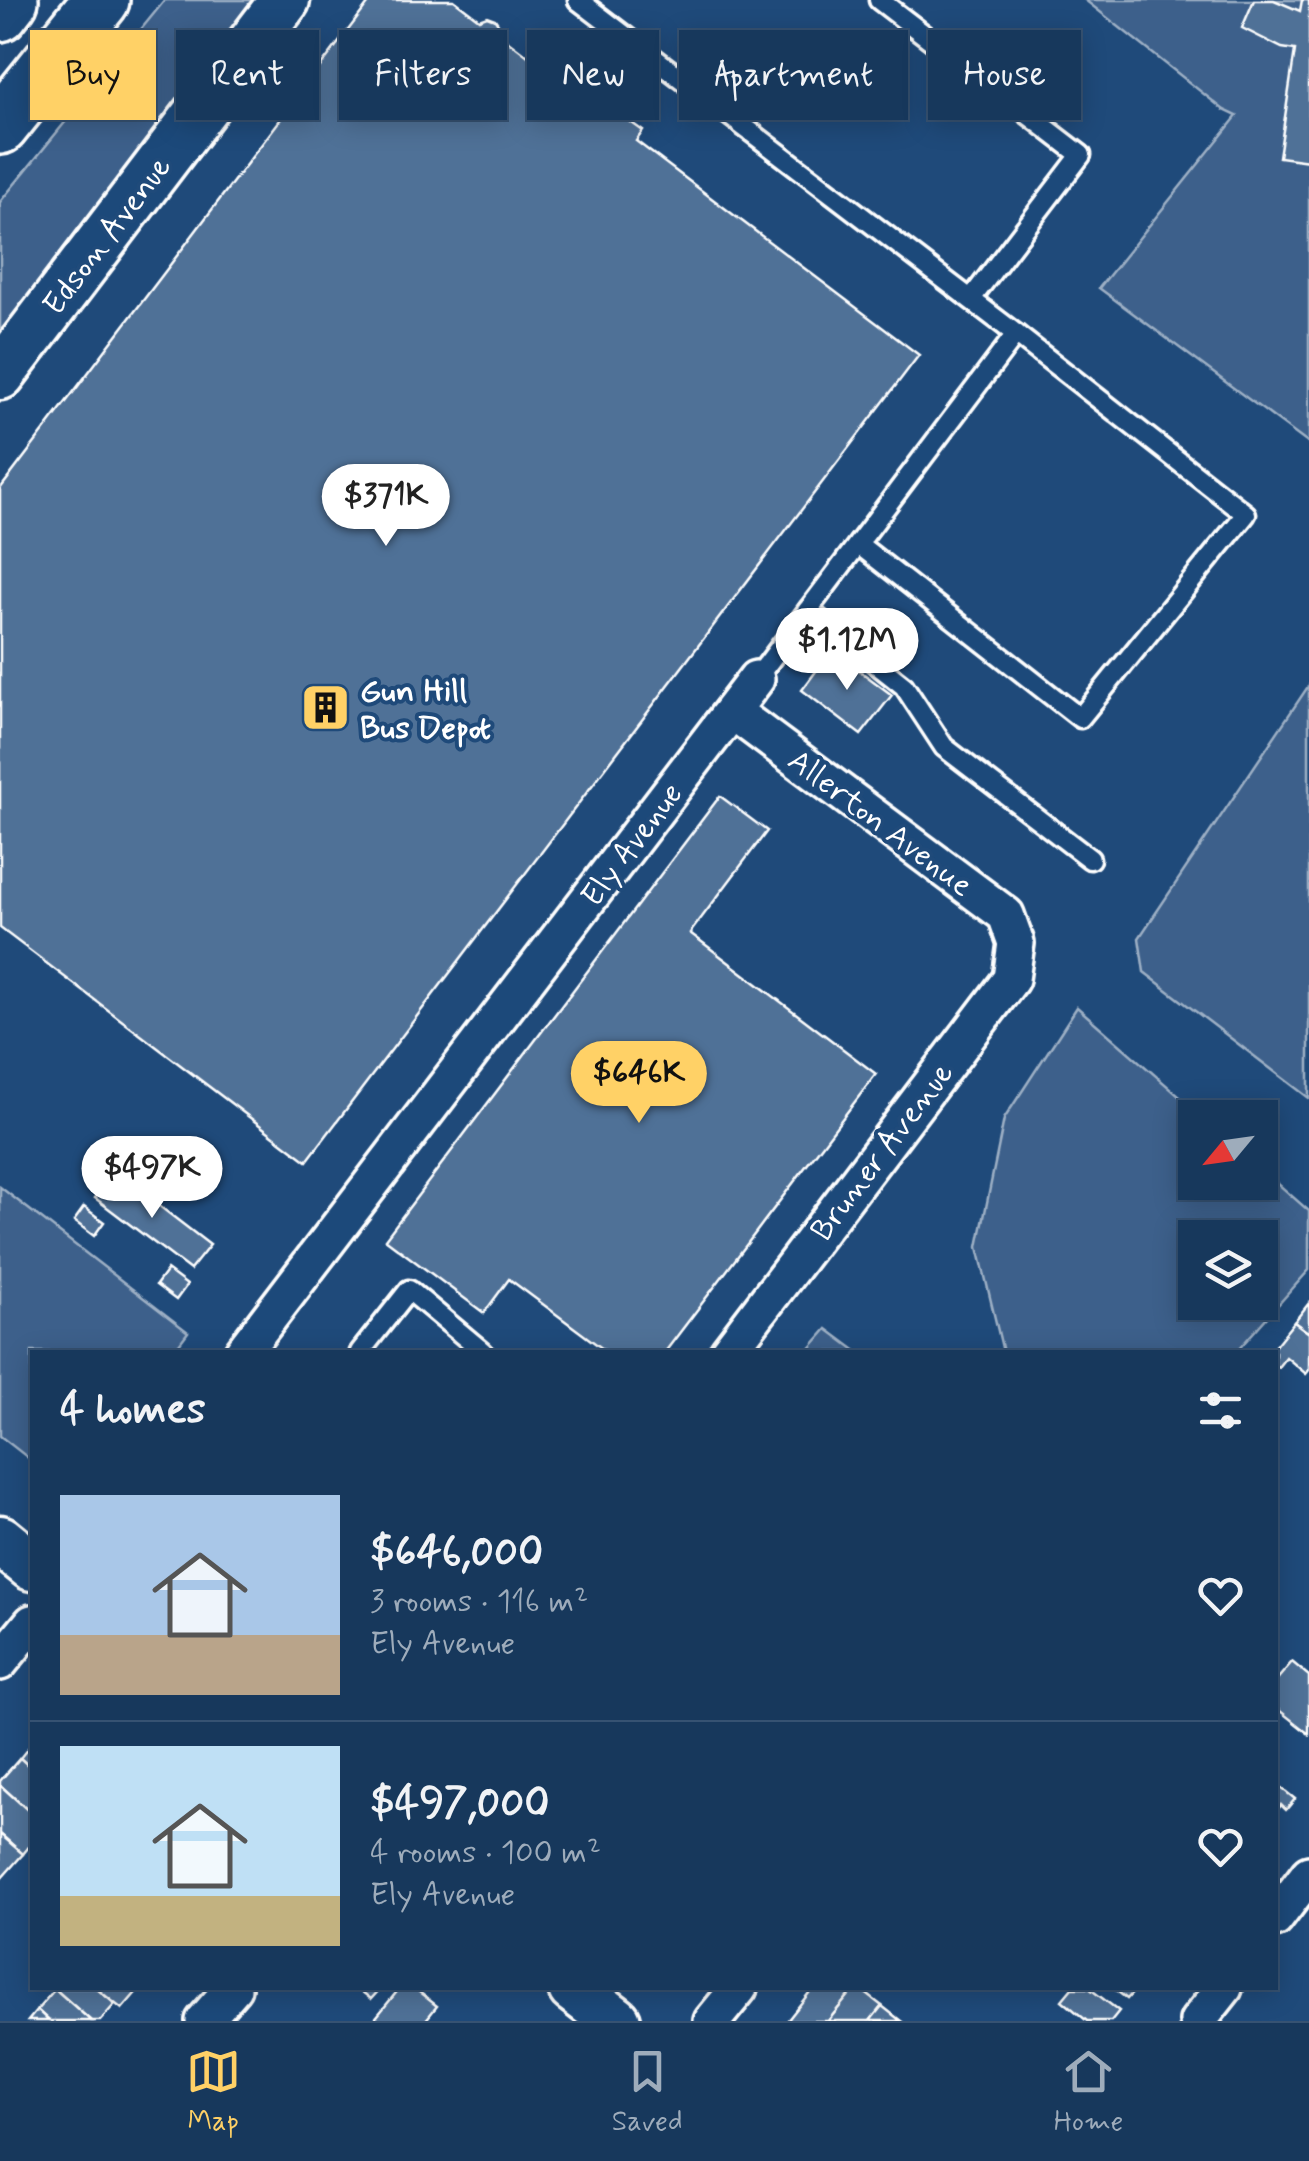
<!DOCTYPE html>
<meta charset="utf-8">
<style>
:root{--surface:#17385c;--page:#244365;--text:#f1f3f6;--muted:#9eacbb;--line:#365272;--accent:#ffd166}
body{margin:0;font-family:Mynerve,sans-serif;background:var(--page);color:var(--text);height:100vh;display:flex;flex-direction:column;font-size:38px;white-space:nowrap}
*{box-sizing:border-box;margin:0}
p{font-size:32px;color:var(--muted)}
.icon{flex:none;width:55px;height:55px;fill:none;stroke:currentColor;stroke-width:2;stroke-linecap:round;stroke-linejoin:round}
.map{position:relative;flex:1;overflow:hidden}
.drawer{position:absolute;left:30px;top:1350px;width:1248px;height:640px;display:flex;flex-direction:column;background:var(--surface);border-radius:0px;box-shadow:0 5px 25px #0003,0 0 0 2px var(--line)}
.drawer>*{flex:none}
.top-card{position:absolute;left:30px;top:30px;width:1250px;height:90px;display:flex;gap:20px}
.needle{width:65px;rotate:241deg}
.tools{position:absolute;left:1178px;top:1100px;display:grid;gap:20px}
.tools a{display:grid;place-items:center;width:100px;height:100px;border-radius:0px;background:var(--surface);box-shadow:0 5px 25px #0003,0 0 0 2px var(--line);font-size:50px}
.price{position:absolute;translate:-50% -85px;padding:0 22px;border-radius:35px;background:#fff;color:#222;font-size:32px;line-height:65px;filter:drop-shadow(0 2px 5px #0008)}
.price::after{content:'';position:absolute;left:50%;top:60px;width:30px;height:22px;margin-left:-15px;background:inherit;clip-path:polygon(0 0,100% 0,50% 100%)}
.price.active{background:var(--accent);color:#111}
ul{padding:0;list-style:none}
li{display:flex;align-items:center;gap:30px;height:250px;padding:0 30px}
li+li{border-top:2px solid var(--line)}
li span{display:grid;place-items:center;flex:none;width:280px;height:200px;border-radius:0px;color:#555}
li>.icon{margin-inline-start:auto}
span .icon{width:120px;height:120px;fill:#fffc;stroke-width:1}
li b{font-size:42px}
h2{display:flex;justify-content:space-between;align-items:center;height:120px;padding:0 30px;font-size:42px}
.chip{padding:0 35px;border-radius:0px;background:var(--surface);box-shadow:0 5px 25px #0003,0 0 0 2px var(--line);font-size:35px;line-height:90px}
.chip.active{background:var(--accent);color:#111}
.tabs{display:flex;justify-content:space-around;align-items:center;height:140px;border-top:2px solid var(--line);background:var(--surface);font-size:28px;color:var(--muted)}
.tabs a{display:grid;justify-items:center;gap:5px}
.tabs .active{color:var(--accent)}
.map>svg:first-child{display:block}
.green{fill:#3c618b;stroke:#9eb0c5;stroke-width:2.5;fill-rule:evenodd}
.building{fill:#507197;stroke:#fff;stroke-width:2.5}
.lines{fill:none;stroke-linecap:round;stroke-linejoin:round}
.service-casing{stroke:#fff;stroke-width:25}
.minor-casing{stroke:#fff;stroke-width:42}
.secondary-casing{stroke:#fff;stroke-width:55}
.motorway-casing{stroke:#fff;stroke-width:62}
.service{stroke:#1f4a7a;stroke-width:18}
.minor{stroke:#1f4a7a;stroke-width:35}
.secondary{stroke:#1f4a7a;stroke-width:48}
.motorway{stroke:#1f4a7a;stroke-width:55}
.labels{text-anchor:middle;stroke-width:8;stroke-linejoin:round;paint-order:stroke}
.street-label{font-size:32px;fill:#fff;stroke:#1f4a7a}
.poi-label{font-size:32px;font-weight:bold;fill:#fff;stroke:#1f4a7a;text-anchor:start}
</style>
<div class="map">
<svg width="1309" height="2021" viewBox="0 0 1309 2021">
<rect width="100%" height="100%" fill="#1f4a7a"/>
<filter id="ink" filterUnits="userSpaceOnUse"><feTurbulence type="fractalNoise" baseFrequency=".01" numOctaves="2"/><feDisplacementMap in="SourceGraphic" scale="20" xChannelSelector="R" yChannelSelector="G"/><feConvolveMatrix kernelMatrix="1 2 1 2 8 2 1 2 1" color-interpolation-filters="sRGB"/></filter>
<g filter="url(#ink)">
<!-- green -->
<g class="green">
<path d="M 165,0 L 252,0 L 0,332 L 0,202 Z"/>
<path d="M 1085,0 L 1309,0 L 1309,444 L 1099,288 L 1237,116 L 1224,110 Z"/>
<path d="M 1309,685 L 1309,1098 L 1144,972 L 1139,938 Z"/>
<path d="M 1077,1007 L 1203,1117 L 1195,1118 L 1195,1182 L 1260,1182 L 1260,1168 L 1309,1211 L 1309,1270 L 1236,1352 L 1003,1352 L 978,1247 L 1004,1119 ZM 1195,1238 L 1260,1238 L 1260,1302 L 1195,1302 Z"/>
<path d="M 0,1187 L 188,1332 L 173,1352 L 32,1352 L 32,1461 L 0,1436 Z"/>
<path d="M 827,1329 L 858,1352 L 807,1352 Z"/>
</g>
<!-- building -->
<g class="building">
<path d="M 371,0 L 454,0 L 479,19 L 487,16 L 495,19 L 499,25 L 499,34 L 582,97 L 595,83 L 602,82 L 613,85 L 620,95 L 619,104 L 615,111 L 643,131 L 636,141 L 919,355 L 307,1161 L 0,928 L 0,489 Z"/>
<path d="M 1254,0 L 1274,0 L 1300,11 L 1302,0 L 1309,0 L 1309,161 L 1279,157 L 1295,50 L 1282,48 L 1242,28 Z"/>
<path d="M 832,650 L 892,695 L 861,735 L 802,690 Z"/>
<path d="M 720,796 L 767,831 L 690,933 L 876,1074 L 665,1352 L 607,1352 L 509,1279 L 484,1313 L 385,1239 Z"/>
<path d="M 115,1172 L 210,1245 L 190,1270 L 95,1198 Z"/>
<path d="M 84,1207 L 104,1222 L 94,1236 L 74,1221 Z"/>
<path d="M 167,1270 L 187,1285 L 176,1300 L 156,1285 Z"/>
<path d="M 1309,1303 L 1309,1333 L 1294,1322 Z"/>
<path d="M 1294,1322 L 1309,1333 L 1309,1370 L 1306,1374 L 1286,1357 L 1278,1367 L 1275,1365 L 1275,1352 L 1270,1352 Z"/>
<path d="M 1292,1662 L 1309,1676 L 1309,1734 L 1275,1707 L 1275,1682 Z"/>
<path d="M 32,1743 L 32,1769 L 20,1758 Z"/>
<path d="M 20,1758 L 32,1769 L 32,1814 L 0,1785 L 0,1781 Z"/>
<path d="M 1275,1783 L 1295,1799 L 1286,1810 L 1281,1805 L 1275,1813 Z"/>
<path d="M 0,1785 L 32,1814 L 32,1843 L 23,1854 L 0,1834 Z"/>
<path d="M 0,1834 L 23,1854 L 0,1880 Z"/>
<path d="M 56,1988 L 96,1988 L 115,2004 L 100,2021 L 91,2021 L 55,1989 Z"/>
<path d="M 96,1988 L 140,1988 L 122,2009 Z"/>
<path d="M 357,1988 L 381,1988 L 371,1999 Z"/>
<path d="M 400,1988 L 414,1988 L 437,2006 L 425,2021 L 373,2021 Z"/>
<path d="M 813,1988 L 855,1988 L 828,2021 L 787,2021 Z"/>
<path d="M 855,1988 L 859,1988 L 882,2006 L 870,2021 L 828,2021 Z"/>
<path d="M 1072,1988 L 1089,1988 L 1119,2011 L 1111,2021 L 1087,2021 L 1062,2000 Z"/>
<path d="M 1113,1988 L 1137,1988 L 1127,1999 Z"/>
<path d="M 55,1989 L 91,2021 L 49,2021 L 37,2010 Z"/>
<path d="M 882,2006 L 901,2021 L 870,2021 Z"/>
<path d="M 37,2010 L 49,2021 L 28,2021 Z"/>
</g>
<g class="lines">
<defs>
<g id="service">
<path d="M 578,0 L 1016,334 L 1246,514 L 1080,718 L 858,544"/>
<path d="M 879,0 L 1081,155 L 971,299"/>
<path d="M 808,610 L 904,686 L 944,747 L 1090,859"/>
<path d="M 756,679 L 1016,334"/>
<path d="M 360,1352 L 409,1290 L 483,1352"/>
</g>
<g id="minor">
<path d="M 243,1352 L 756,679"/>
<path d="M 728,1352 L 1011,979 L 1016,943 L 1006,915 L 732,711"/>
<path d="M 0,1662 L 32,1623"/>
<path d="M 1275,1919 L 1309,1874"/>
<path d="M 204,2021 L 233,1988"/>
<path d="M 712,2021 L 739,1988"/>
<path d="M 1198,2021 L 1224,1988"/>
</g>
<g id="secondary">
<path d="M 0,375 L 285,0"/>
<path d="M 0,1540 L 32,1566"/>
<path d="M 573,1988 L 616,2021"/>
</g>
<g id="motorway">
<path d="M 0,13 L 10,0"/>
<path d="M 0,126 L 101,0"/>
</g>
</defs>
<!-- service casing -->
<use href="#service" class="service-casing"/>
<!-- minor casing -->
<use href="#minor" class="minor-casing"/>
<!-- secondary casing -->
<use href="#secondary" class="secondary-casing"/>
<!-- motorway casing -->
<use href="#motorway" class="motorway-casing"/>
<!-- service -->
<use href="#service" class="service"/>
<!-- minor -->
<use href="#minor" class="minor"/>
<!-- secondary -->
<use href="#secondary" class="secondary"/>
<!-- motorway -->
<use href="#motorway" class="motorway"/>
</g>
</g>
<!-- icons -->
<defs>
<symbol id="building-square" viewBox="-11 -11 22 22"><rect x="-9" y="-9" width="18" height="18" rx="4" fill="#ffd166" stroke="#1f4a7a"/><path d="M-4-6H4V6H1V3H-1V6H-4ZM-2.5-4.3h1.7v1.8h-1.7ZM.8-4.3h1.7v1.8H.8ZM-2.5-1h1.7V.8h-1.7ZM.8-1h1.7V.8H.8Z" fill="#111"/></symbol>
</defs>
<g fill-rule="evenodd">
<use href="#building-square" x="298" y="680" width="55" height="55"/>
</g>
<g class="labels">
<!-- street labels -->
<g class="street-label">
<text transform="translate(106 235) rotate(-53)" y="11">Edson Avenue</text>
<text transform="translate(881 822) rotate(37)" y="11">Allerton Avenue</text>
<text transform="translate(631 844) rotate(-53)" y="11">Ely Avenue</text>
<text transform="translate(881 1151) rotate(-53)" y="11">Bruner Avenue</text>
</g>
<!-- poi labels -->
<g class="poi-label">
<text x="360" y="701">Gun Hill<tspan x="360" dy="37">Bus Depot</tspan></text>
</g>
</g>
</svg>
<div class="tools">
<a><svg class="needle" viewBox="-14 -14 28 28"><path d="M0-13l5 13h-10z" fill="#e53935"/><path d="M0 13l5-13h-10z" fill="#9eacbb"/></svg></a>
<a><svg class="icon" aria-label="layers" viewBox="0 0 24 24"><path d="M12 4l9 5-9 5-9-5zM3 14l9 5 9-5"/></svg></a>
</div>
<b class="price" style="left:386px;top:549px">$371K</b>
<b class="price" style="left:847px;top:693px">$1.12M</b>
<b class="price active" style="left:639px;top:1126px">$646K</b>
<b class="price" style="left:152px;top:1221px">$497K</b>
<div class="top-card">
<a class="chip active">Buy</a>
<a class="chip">Rent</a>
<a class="chip">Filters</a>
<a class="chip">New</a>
<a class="chip">Apartment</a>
<a class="chip">House</a>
</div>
<section class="drawer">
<h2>4 homes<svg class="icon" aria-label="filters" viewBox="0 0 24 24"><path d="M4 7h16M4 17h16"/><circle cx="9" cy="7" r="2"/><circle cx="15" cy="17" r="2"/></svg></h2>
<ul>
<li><span style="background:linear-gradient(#a9c7e8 70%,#b9a48a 0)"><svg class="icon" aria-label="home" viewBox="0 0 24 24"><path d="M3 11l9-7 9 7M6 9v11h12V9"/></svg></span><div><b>$646,000</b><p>3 rooms · 116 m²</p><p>Ely Avenue</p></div><svg class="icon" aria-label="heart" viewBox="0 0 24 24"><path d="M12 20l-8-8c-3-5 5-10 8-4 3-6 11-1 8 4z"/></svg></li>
<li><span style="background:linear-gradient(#bfe0f5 75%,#c2b280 0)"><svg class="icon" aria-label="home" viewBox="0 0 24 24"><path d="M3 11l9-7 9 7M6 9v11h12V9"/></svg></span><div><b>$497,000</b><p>4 rooms · 100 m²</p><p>Ely Avenue</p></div><svg class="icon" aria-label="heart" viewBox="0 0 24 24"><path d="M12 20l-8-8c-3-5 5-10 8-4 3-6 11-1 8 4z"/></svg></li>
</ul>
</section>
</div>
<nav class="tabs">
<a class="active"><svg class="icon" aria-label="map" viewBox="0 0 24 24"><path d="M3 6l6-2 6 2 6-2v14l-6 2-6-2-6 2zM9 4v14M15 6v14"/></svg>Map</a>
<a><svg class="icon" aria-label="saved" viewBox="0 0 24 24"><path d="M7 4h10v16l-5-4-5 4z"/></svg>Saved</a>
<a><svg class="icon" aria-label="home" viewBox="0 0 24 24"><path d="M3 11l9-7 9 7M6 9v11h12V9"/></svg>Home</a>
</nav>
